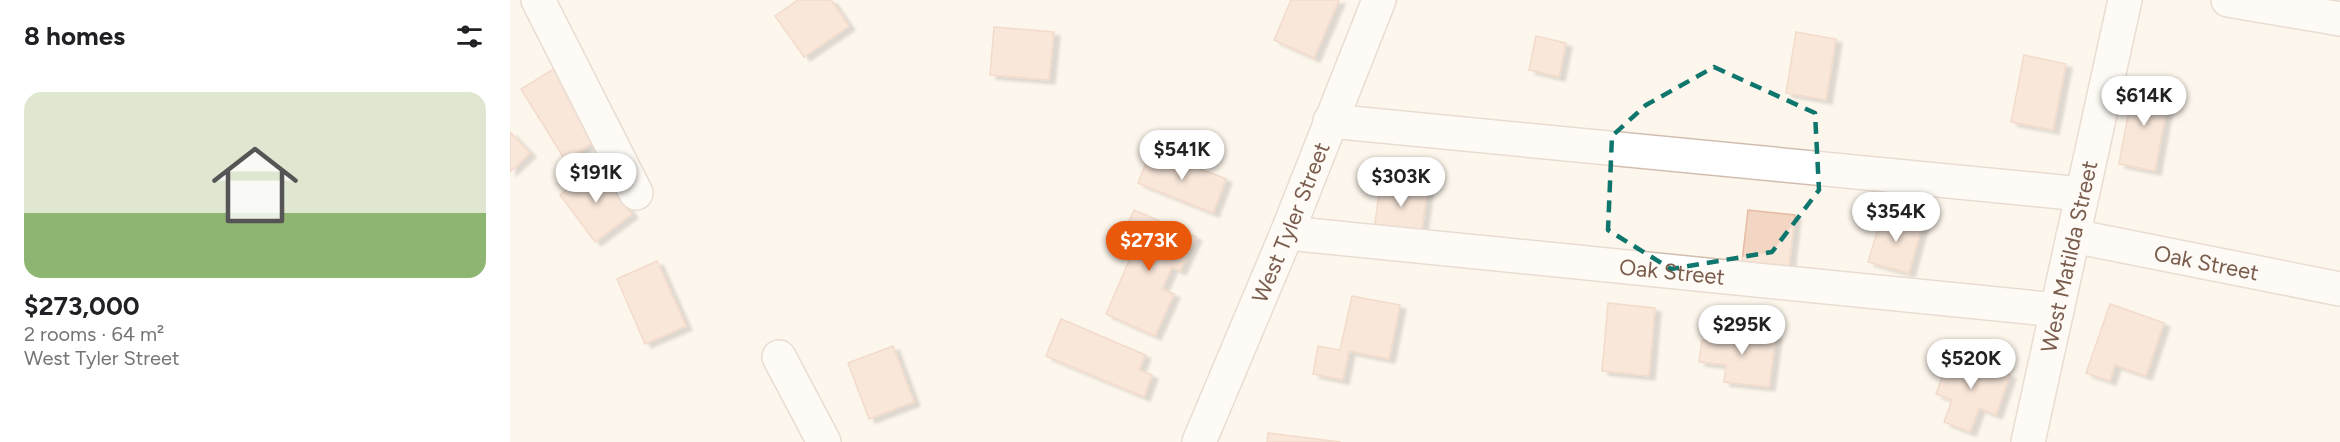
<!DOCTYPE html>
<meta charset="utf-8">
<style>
:root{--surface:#fff;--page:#f2f2f2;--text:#202124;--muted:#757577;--line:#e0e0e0;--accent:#ea580c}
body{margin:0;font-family:Figtree,sans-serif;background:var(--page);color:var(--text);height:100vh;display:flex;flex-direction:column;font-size:22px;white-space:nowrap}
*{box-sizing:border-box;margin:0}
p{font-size:20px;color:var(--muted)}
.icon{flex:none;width:33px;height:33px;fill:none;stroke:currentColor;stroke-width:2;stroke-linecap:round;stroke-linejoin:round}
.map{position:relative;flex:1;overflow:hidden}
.drawer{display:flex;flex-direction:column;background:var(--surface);width:510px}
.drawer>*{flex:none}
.price{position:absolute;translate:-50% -51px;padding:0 14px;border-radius:21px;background:#fff;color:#222;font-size:20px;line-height:39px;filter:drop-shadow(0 2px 3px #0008)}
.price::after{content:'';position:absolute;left:50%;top:36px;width:18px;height:14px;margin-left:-9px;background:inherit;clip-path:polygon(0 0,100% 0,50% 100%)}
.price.active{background:var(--accent);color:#fff}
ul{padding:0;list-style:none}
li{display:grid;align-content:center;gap:12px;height:318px;padding:0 24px}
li+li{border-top:2px solid var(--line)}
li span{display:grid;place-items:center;height:186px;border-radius:18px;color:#555}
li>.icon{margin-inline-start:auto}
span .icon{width:108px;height:108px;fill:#fffc;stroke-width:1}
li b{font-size:26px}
h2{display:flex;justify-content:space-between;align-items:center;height:72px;padding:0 24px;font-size:26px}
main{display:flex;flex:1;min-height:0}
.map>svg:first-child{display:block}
.building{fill:#f3d5c3;stroke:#e6bba3;stroke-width:1.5;filter:url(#shadow)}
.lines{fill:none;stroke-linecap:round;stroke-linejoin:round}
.minor-casing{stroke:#d1beb0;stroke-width:36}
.minor{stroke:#fff;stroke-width:33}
.marked{fill:none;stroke:#0f766e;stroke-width:4.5;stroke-dasharray:12 8;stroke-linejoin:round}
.labels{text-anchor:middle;stroke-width:5;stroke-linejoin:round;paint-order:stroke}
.street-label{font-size:22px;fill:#7a5c4d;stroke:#fffaf3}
</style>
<main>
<section class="drawer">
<h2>8 homes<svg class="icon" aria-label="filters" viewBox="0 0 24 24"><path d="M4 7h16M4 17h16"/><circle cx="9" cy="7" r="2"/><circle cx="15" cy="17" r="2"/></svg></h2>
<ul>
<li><span style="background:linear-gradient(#dfe7d0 65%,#8fb573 0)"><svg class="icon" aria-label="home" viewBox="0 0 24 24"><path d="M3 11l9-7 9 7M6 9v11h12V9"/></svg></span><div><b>$273,000</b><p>2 rooms · 64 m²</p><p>West Tyler Street</p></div></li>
</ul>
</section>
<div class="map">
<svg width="1830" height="442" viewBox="0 0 1830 442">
<defs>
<filter id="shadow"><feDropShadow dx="6" dy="4" stdDeviation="1.5" flood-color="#0004"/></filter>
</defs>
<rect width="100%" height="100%" fill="#fdf6ec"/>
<!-- building -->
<g class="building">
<path d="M 288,0 L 321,0 L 339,26 L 294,57 L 265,16 Z"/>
<path d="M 781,0 L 829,0 L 804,58 L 764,40 Z"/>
<path d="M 484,27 L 544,32 L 539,80 L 480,75 Z"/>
<path d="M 1286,32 L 1326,39 L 1316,100 L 1276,93 Z"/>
<path d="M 1026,36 L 1056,43 L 1049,77 L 1019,70 Z"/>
<path d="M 1514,55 L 1556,64 L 1543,130 L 1501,122 Z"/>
<path d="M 50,65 L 94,136 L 55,160 L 11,89 Z"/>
<path d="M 1624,83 L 1660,90 L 1645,171 L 1609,164 Z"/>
<path d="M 0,132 L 20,153 L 0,172 Z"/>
<path d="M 641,150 L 716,179 L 703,213 L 628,183 Z"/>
<path d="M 87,167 L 122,214 L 85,242 L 50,195 Z"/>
<path d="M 872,172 L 919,178 L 910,243 L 863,237 Z"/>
<path d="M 624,210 L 686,237 L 670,271 L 662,267 L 652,289 L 664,294 L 645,336 L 596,314 L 624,249 L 609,243 Z"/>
<path d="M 1238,210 L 1285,215 L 1278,275 L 1231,270 Z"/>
<path d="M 1373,212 L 1413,223 L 1399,273 L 1358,262 Z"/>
<path d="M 147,261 L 176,326 L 135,344 L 107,279 Z"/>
<path d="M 842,296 L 890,305 L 879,359 L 839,351 L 833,380 L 803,374 L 808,346 L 830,350 Z"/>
<path d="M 1098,303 L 1145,308 L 1139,376 L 1092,371 Z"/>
<path d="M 1600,304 L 1654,323 L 1636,376 L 1605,365 L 1600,381 L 1576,373 Z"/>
<path d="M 551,319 L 635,355 L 629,370 L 642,375 L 634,397 L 536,356 Z"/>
<path d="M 1210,328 L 1266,335 L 1259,387 L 1214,382 L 1216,365 L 1189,362 L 1192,340 L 1209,342 Z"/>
<path d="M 383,346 L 404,402 L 359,419 L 338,363 Z"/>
<path d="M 1441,353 L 1500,375 L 1486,415 L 1469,408 L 1460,432 L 1434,422 L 1442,400 L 1426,394 Z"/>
<path d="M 758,433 L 831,442 L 757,442 Z"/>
</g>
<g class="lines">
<defs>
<g id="minor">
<path d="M 28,0 L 126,193"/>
<path d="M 1718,0 L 1830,19"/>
<path d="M 820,121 L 1572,194"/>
<path id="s1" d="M 777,233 L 1547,310"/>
<path id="s2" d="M 1563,236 L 1830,289"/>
<path d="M 269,357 L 314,442"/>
<path id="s3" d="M 689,442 L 777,233 L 869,0"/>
<path id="s4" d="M 1518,442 L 1615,0"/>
</g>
</defs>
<!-- minor casing -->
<use href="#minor" class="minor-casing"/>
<!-- minor -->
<use href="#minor" class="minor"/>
</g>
<!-- marked area -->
<path d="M0 0H1830V442H0ZM 1204,67 L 1305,113 L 1309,190 L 1262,252 L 1161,269 L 1098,230 L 1102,136 L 1136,105 Z" fill="#fdf6ec" fill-opacity=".55" fill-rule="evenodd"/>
<path class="marked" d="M 1204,67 L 1305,113 L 1309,190 L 1262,252 L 1161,269 L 1098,230 L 1102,136 L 1136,105 Z"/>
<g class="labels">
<!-- street labels -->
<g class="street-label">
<text dy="8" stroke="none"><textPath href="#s3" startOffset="238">West Tyler Street</textPath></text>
<text dy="8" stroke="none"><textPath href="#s4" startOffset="190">West Matilda Street</textPath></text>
<text dy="8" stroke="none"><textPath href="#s2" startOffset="136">Oak Street</textPath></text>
<text dy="8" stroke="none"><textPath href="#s1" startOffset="387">Oak Street</textPath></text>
</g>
</g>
</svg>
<b class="price" style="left:1634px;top:127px">$614K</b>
<b class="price" style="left:672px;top:181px">$541K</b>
<b class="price" style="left:86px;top:204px">$191K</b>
<b class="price" style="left:891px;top:208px">$303K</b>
<b class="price" style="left:1386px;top:243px">$354K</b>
<b class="price active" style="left:639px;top:272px">$273K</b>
<b class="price" style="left:1232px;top:356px">$295K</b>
<b class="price" style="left:1461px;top:390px">$520K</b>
</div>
</main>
